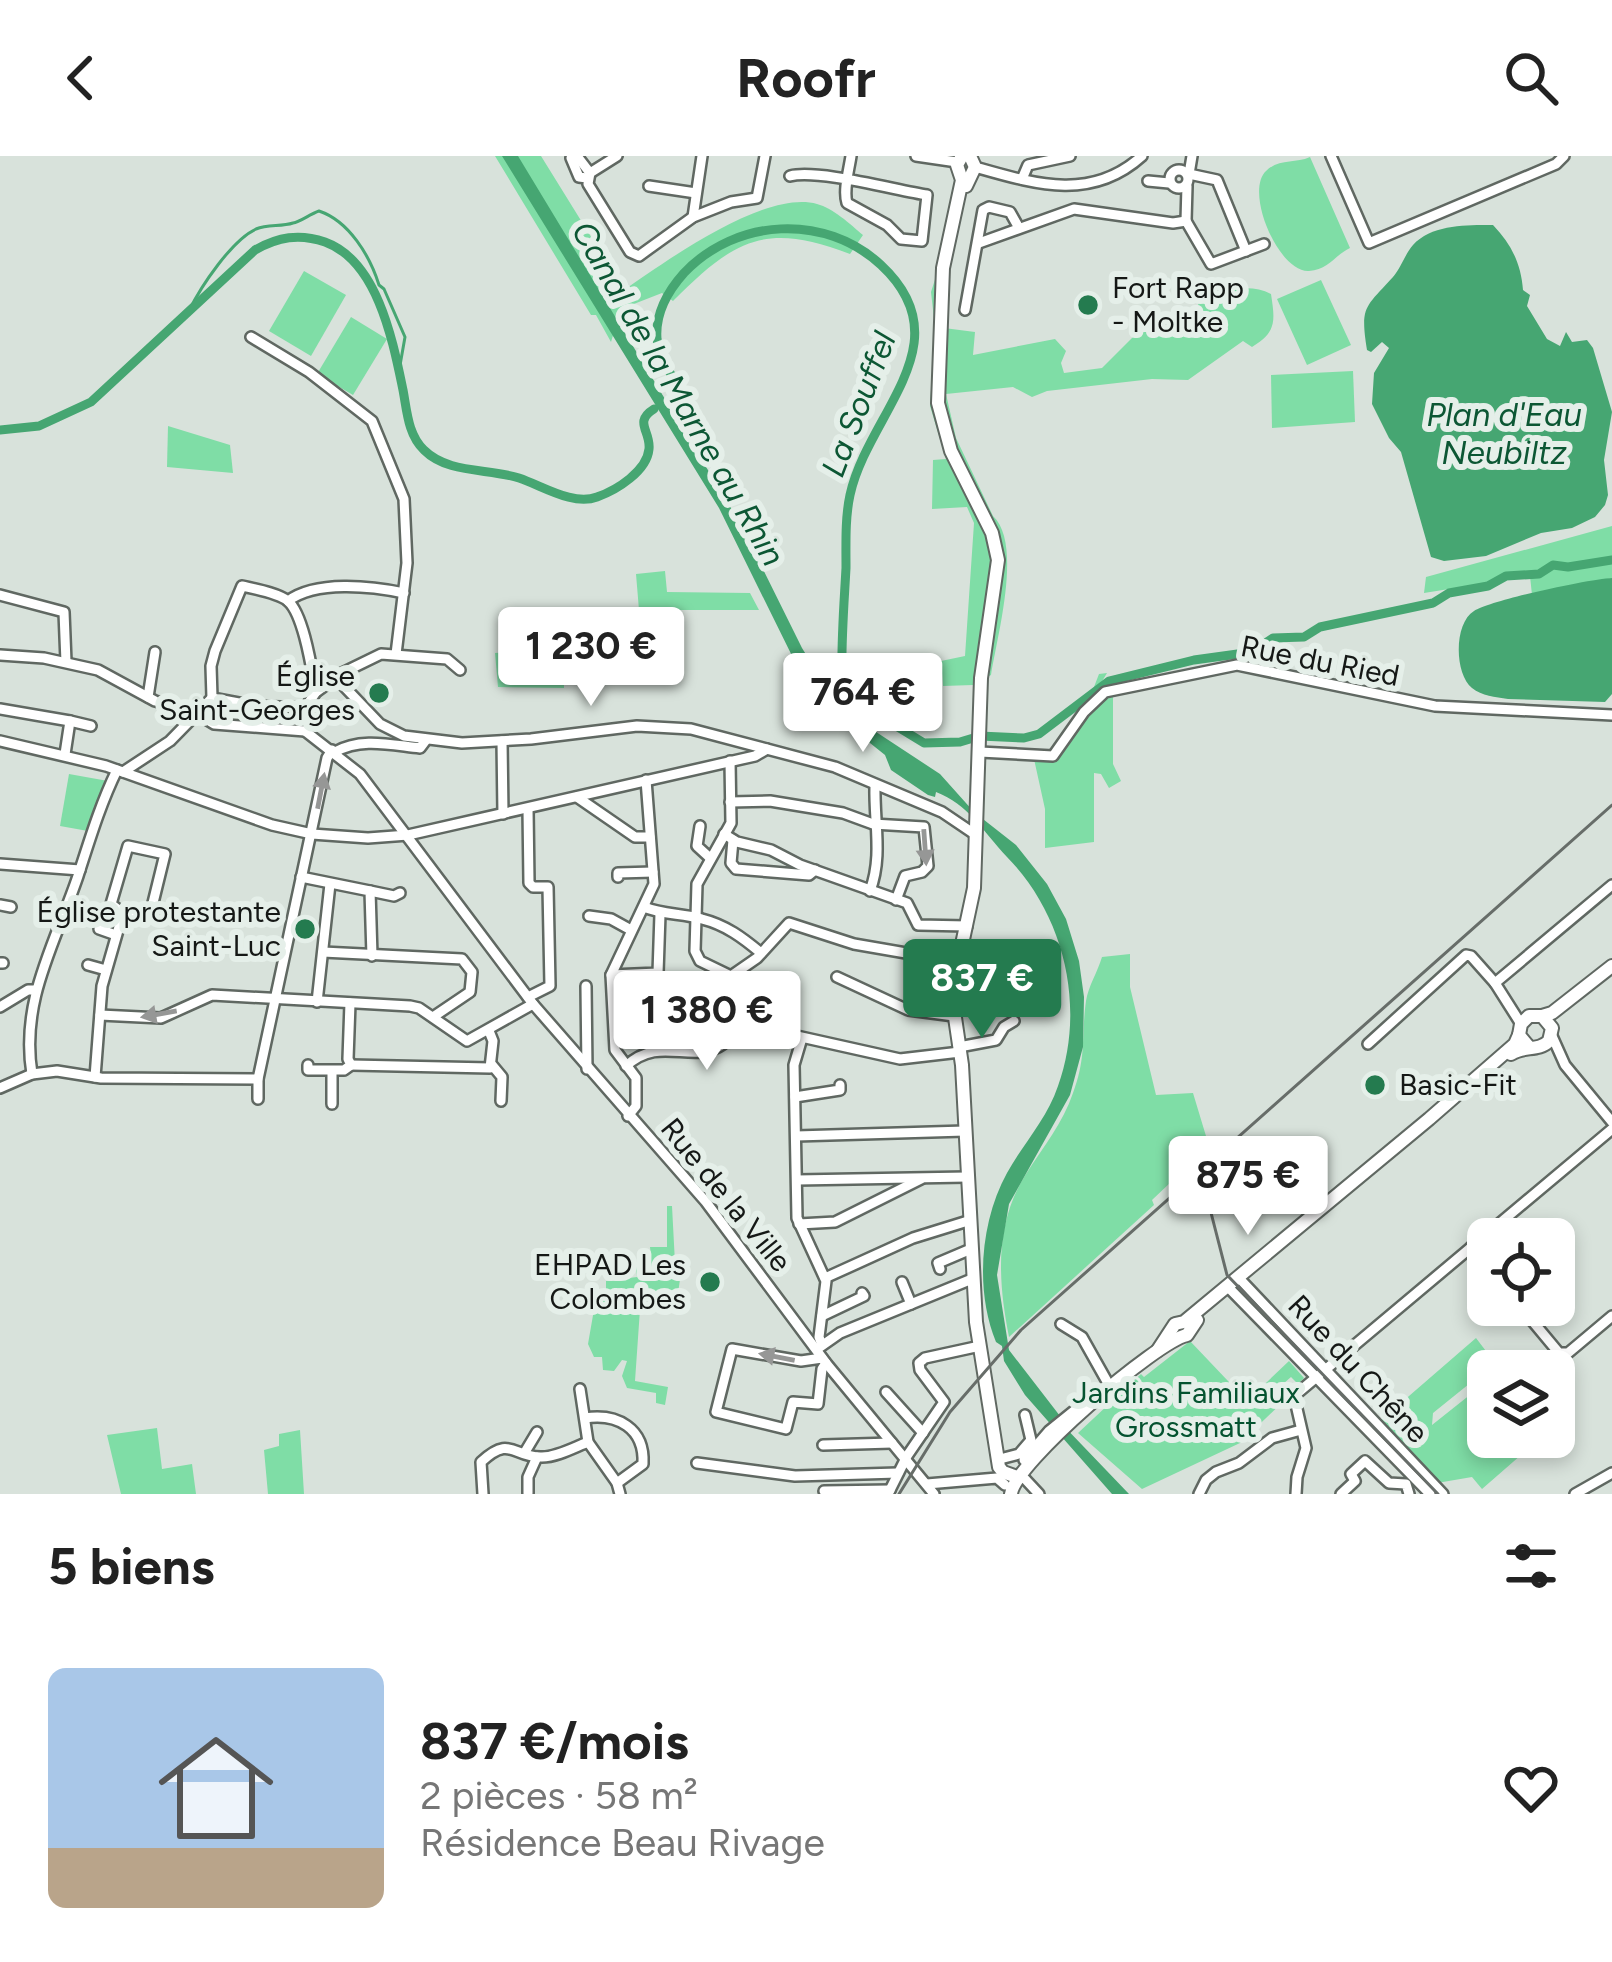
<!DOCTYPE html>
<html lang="fr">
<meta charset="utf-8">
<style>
:root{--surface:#fff;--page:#f2f2f2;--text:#222;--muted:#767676;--accent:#247b4f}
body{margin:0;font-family:Figtree,sans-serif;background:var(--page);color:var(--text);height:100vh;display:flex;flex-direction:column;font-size:45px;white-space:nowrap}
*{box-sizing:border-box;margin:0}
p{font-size:39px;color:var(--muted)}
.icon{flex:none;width:66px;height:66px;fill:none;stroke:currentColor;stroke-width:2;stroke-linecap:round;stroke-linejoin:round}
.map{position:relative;height:1338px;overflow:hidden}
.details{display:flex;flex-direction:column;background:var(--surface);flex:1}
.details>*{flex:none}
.buttons{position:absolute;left:1467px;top:1062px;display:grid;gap:24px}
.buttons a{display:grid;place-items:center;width:108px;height:108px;border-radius:18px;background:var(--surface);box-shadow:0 6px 18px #0003;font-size:60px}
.price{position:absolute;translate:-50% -102px;padding:0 27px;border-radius:12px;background:#fff;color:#222;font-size:39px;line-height:78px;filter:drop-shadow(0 3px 6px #0008)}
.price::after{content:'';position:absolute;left:50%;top:72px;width:36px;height:27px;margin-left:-18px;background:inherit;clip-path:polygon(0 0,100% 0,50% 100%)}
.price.on{background:var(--accent);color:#fff}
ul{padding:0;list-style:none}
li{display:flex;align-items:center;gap:36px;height:300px;padding:0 48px}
li span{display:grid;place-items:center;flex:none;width:336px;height:240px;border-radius:18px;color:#555}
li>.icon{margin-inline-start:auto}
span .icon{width:144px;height:144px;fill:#fffc;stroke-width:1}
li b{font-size:51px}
h2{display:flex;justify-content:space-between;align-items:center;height:144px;padding:0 48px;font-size:51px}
header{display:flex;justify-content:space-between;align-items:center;height:156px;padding:0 48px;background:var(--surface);font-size:54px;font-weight:700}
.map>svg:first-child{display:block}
.green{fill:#7fdda6}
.water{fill:#46a672}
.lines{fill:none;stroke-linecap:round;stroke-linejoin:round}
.stream{stroke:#46a672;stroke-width:3}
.river{stroke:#46a672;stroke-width:9}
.minor-casing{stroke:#606862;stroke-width:14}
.major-casing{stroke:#606862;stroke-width:16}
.minor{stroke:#fff;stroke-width:9}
.major{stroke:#fff;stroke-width:12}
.tram{stroke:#676d69;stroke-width:3}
.rail{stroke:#676d69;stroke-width:3}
.oneway{fill:#969796}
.poi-dot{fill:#247b4f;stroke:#e5efe9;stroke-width:4.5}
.labels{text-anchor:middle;stroke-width:12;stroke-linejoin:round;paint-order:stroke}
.poi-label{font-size:30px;fill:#151816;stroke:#e5efe9;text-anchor:end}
.street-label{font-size:30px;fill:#151816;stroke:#e5efe9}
.park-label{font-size:30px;fill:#055330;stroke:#e5efe9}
.water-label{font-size:33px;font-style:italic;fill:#0c5734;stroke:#e5efe9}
</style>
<header><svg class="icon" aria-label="back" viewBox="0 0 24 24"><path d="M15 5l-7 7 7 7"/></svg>Roofr<svg class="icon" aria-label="search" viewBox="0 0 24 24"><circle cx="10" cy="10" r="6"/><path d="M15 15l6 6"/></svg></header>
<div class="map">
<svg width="1612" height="1338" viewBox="0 0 1612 1338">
<rect width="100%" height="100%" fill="#d8e2db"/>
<!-- green -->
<g class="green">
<path d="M 495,0 L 541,0 L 624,134 C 665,106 765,33 817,48 C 833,52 850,68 863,79 L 850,98 C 765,65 734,84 673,145 L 662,137 L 621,153 L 611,186 L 596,159 L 591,159 Z"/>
<path d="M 1310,1 L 1350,92 C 1335,99 1328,114 1309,115 C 1279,117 1244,36 1266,15 C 1279,2 1295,8 1310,1 Z"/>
<path d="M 939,111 L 944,172 L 975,176 L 973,199 L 1055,183 L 1066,195 L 1061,207 L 1064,217 L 1102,212 L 1134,180 L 1143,176 L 1209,174 L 1198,148 C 1220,135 1247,126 1271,138 C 1275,165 1277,176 1252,191 L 1243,185 L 1188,224 L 1152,223 L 1047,235 L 1032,241 L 1013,231 L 946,238 L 956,282 L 993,360 C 1023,388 997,480 991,519 L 973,529 L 943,530 L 941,505 L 965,500 L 974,367 L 967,351 L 932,353 L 933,304 L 946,303 L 930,250 L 935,172 L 931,136 Z"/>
<path d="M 304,115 L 346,139 L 311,200 L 269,175 Z"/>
<path d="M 1321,124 L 1351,189 L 1307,209 L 1277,143 Z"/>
<path d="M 351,161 L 387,183 L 353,239 L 317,218 Z"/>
<path d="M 1353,215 L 1355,266 L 1272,272 L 1271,219 Z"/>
<path d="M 168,270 L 230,289 L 233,317 L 167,311 Z"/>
<path d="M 1612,370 L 1612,422 L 1532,439 L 1530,420 L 1424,437 L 1426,421 Z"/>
<path d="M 665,415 L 667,436 L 750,437 L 759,454 L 639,454 L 636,418 Z"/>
<path d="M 550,493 L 587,505 L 620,494 L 622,506 L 586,523 L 564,523 L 564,532 L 498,531 L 495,497 Z"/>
<path d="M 1107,517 L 1098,532 L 1101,537 L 1113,538 L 1113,608 L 1121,625 L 1109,632 L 1101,618 L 1094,617 L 1094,686 L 1045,692 L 1045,653 L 1034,603 L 1060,598 L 1082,562 L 1099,518 Z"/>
<path d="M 69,618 L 108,625 L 88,675 L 60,670 Z"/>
<path d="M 1130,798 L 1130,831 L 1156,939 L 1193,937 L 1209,990 L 1152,1044 L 1154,1049 L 1009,1181 C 998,1125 994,1068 1026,1018 C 1043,991 1063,967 1073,937 C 1087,900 1081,880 1086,845 C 1088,831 1098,815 1102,801 Z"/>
<path d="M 667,1050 L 672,1050 L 675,1107 L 682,1110 L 678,1137 L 641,1139 L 635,1225 L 668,1231 L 665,1249 L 656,1247 L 656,1237 L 627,1232 L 622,1220 L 627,1205 L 622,1204 L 614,1215 L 603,1214 L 602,1201 L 594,1201 L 588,1188 L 596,1142 L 606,1138 L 606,1125 L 637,1121 L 636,1111 L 651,1100 L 650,1091 L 667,1091 Z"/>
<path d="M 1476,1182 L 1495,1207 L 1433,1257 L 1432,1269 L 1471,1238 L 1488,1259 L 1488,1281 L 1506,1281 L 1521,1299 L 1482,1333 L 1472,1321 L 1437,1327 L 1379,1266 Z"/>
<path d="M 1190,1185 L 1247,1245 L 1289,1205 L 1304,1222 L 1298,1228 L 1291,1221 L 1283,1228 L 1291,1238 L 1240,1287 L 1142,1333 L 1078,1277 L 1141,1218 L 1144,1221 Z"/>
<path d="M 157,1272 L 162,1313 L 192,1308 L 196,1338 L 121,1338 L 107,1279 Z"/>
<path d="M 300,1274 L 304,1338 L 268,1338 L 264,1294 L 279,1290 L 279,1278 Z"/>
</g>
<!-- water -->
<g class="water">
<path d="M 502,0 L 518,0 L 740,367 L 802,492 L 823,526 L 864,568 L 940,618 L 974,656 L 1016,689 L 1047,728 L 1066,763 L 1079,805 L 1084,841 L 1083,891 L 1070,939 L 1009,1048 L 997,1119 L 1009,1194 L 1060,1260 L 1060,1266 L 1129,1338 L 1112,1338 L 1025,1239 L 1004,1205 L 1002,1190 L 996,1186 C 975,1135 980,1066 1007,1017 C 1023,988 1047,963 1058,930 C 1086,852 1065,760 1007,701 C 982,674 968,648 936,636 L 935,641 L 928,639 L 891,614 L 885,599 L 835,559 L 799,514 L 719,352 Z"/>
<path d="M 1493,69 C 1511,88 1521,107 1523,134 L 1530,139 L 1527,150 L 1547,183 L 1560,190 L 1566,176 L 1572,186 L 1587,184 L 1593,192 L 1612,256 L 1604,304 L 1608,339 L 1605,349 L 1595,361 L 1572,372 L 1541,377 L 1486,400 L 1444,405 L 1431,401 L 1401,296 L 1389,282 L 1372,248 L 1374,217 L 1389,192 L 1382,186 L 1371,196 L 1367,194 C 1360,150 1365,152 1393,121 C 1401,112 1405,98 1413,89 C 1432,68 1468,69 1493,69 Z"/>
<path d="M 1612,422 L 1612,538 L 1605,546 L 1508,543 C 1495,541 1482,540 1472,532 C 1454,517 1454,467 1474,455 C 1491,444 1590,423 1612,422 Z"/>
</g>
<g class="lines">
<!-- stream -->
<path class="stream" d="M 189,155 C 201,130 232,84 256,73 C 268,68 281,71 293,67 C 300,66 310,58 319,55 C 349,65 370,100 379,129 L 384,133 L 405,181 L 399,215"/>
<!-- river -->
<g class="river">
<path d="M 671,243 L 679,232 C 670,216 659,202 657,183 C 655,157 667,136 684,117 C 736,62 825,57 881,109 C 965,187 868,257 850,339 C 845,362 846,388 846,412 C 844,449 841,485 842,522 L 865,551 L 924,587 L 960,586 L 980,580 L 1024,582 L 1039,578 L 1109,525 L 1194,504 L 1252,496 L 1273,482 L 1304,481 L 1320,471 L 1433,447 L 1449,437 L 1488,430 L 1506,420 L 1539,418 L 1553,409 L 1568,411 L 1612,404"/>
<path d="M 0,274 L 39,270 L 91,246 L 255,94 C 278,81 299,77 325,86 C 378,105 393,186 403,234 C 407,255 408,279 424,294 C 448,318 488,312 519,322 C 543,330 573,350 597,341 C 617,334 647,315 649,293 C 651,275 633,266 654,253"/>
</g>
<defs>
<g id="minor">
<path d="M 576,0 L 571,2 L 579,21 L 587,22"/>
<path d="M 577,0 L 590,17 L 617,0"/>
<path d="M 916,0 L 957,6"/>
<path d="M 1192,0 L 1189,18 L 1217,24 L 1246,95"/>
<path d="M 1331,0 L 1369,87 L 1556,8 L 1564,0"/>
<path d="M 975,11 C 1035,28 1091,46 1142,0"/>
<circle cx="1179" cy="23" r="9"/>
<path d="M 590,17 L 588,28 L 630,96 L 639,100 L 693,61 L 731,46 L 757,42 L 765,0"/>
<path d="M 790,20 C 818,13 895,34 927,39 L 922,85 L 901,83 L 887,69 L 847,47 C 843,34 849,14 851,0"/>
<path d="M 1022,23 L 1028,9 L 1070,0"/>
<path d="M 1148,25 L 1169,27"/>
<path d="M 649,30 L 696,37"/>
<path d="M 693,61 L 702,0"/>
<path d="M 1186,65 L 1187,30"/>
<path d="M 979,87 L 1074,53 L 1173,67 L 1186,65 L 1211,108 L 1264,88"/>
<path d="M 965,154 L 983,54 L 989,51 L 1010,56 L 1019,72"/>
<path d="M 251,181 L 309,216 L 372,265 L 404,343 L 407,407 L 396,498"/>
<path d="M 0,439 L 64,456 L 66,506"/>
<path d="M 288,445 C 316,424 371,430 404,437"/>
<path d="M 0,499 L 44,502 L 98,514 L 155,545 L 191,554 L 214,568 L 305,575"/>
<path d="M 338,524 L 380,568 L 404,580 L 462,587 L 531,583 L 637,570 L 691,573 L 835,611 L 942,656 L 976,679"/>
<path d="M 148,541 L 155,496"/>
<path d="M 212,542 L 211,510 L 215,495 L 242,430 C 255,433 278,437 288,445 C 304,459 312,515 316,536"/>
<path d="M 212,542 L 255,550 L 305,552"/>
<path d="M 305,552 L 316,536 L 342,517 L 381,498 L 447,503 L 460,514"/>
<path d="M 0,553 L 70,565 L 65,598"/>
<path d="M 70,565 L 91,570"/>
<path d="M 305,575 L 360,618 L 533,848 L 706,1046 L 826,1207 L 934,1338"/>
<path d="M 0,585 L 106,610 L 272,669 L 312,678 L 368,682 L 408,679 L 755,600 L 767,593"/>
<path d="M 502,585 L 503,658"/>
<path d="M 335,596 C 361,581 391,589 420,592 L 426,584"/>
<path d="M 980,596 L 1053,600 L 1084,556 L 1105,536 L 1237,509 L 1435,550 L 1612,559"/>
<path d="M 730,605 L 731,667 L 697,728 L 695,795 L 700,805 L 731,820 L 733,847 L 739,861 L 770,874 L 900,903 L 960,896"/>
<path d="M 123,616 L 170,585 L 212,542"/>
<path d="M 577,641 L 635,681 L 650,681"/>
<path d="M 730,646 L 770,645 L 843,657 L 873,668 L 924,671 L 928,710 L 922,716 L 905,720 L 896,744"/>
<path d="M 528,653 L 529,727 L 533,731 L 548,731 L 550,830 L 528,841"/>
<path d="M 700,670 L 697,690 L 709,701"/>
<path d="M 724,678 L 737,686 L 771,694 L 800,709 L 907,747 L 918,769 L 967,770"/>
<path d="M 733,684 L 731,707 L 736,713 L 809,719 L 815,714"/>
<path d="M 0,708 L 80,714"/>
<path d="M 301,721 L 370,735 L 372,800"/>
<path d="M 618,721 L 618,717 L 653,716"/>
<path d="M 370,735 L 394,740 L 400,737"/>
<path d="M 870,735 C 883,700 874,667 875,630"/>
<path d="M 0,749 L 11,751"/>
<path d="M 644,751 C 663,759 682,757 702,763 C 726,769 743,782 761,797"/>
<path d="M 589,760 L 611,763 L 631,774"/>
<path d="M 99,773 L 116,779"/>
<path d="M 323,796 L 462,803 L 472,816 L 470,836 L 433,861"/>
<path d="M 0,807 L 3,807"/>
<path d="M 88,809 L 106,814"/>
<path d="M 611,819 L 658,817 L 660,758"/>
<path d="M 731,820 L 757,802 L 789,767 L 854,788 L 958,806"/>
<path d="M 837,821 L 908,854 L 954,860"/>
<path d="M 586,830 L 587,913"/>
<path d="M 317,846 L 330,728"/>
<path d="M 0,851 L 28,834 L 36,834"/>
<path d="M 698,851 L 734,852"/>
<path d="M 100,859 L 161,862 L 212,839 L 410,850 L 419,852 L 467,885 L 533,848"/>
<path d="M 1521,868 L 1495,827 L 1612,729"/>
<path d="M 1552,880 L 1565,909 L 1612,966"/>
<path d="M 802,882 L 794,909 L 797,1062 L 826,1125 L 819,1181 L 822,1189"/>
<path d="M 1368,888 L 1466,799 L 1471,800 L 1495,827"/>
<path d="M 959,891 L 996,884 L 1004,871 L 1014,865"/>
<path d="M 308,909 L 308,914 L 344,914 L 351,909 L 348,903 L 350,847"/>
<path d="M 351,909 L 490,912 L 493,885 L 489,875"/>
<path d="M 492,909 L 502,921 L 501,945"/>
<path d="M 626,910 C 661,878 692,910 723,888 C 730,882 736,871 742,864"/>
<path d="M 32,918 C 20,845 55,788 78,720 C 90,683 100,649 117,614"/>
<path d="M 95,921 L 102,830 L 123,757 L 111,748 L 128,690 L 165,698 L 150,759 L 145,762 L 123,757"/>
<path d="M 0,932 L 32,918 L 57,915 L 101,922 L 258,923"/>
<path d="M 795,941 L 840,934 L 840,929"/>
<path d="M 258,943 L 258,923 L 327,602 L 332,594"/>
<path d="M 332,948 L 332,915"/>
<path d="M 628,960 L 636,950 L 636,922 L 615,894 L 611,819 L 654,728 L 646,624"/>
<path d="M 796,980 L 965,975"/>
<path d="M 797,1024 L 967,1021"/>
<path d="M 799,1068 L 835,1066 L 921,1023"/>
<path d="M 1471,1091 L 1488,1111"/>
<path d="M 940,1113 L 938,1107 L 971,1093"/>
<path d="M 1238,1121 L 1443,1338"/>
<path d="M 825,1122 L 913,1082 L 971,1064"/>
<path d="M 902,1126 L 911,1148"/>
<path d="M 1227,1130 L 1430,1338"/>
<path d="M 1519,1149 L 1559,1197 L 1568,1197 L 1612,1160"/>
<path d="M 822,1160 L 864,1140 L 862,1137"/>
<path d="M 1061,1168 L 1082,1181 L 1109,1229"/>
<path d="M 820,1191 L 840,1177 L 972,1123"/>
<path d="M 822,1202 L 801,1205 L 732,1193 L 716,1256 L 786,1273 L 793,1246 L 818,1248 L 822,1213 L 826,1207"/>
<path d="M 580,1233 L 588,1286 L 617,1327 L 620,1338"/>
<path d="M 886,1236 L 923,1277"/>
<path d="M 585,1262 C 617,1257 645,1272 643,1308 L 617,1327"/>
<path d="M 823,1289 L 892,1287"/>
<path d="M 525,1296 L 537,1276"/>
<path d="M 1000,1303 L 1019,1298 L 1031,1284 L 1025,1259"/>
<path d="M 1024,1304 L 1049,1275 L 1080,1250"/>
<path d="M 697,1307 L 795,1320 L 898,1317"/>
<path d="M 1017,1321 L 1025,1323 L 1039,1338"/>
<path d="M 927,1328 L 997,1322 L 1005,1329"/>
<path d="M 824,1335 L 890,1334"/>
<path d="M 528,1337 L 528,1321 L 537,1301"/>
<path d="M 483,1338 L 481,1306 C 511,1278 513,1302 542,1301 C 557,1301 575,1291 588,1286"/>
<path d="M 888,1338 L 907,1300 L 944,1246 L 920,1214 L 919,1207 L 925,1202 L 980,1190"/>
<path d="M 1199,1338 L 1206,1324 L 1216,1316 L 1239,1307 L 1272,1282 L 1301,1274"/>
<path d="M 1296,1338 L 1297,1321 L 1306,1292 L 1294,1240 L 1612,973"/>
<path d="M 1341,1338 L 1355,1325 L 1351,1318 L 1365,1305 L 1389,1327 L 1406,1328 L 1409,1338"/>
<path d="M 1575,1338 L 1612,1317"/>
</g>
<g id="major">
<path d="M 962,0 L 957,9 L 962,24 L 943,112 L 938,247 L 951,295 L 992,377 L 998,404 L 981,522 L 974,732 L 955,821 L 953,848 L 962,909 L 976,1166 L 999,1311 L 1003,1316 L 1017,1321"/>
<path d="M 966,30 L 975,11 L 970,0"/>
<path d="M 1542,860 L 1552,857 L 1612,810"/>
<path d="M 1511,898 C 1524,889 1538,896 1549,885 L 1552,872 L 1542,860 L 1529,860 L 1521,868 L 1519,879 L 1529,891"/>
<path d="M 1158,1194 L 1175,1168 L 1184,1166 L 1429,963 L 1515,888 L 1519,879"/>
<path d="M 1011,1338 C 1014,1307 1157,1185 1187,1179 L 1197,1164"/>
</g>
</defs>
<!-- minor casing -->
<use href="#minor" class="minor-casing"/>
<!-- major casing -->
<use href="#major" class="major-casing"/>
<!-- minor -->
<use href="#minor" class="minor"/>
<!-- major -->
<use href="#major" class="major"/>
<!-- tram -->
<path class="tram" d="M 1208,1045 L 1227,1119 L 1438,1338"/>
<!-- rail -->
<path class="rail" d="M 899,1338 L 950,1256 L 1021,1174 L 1612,649"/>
</g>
<!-- one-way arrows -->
<defs><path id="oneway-solid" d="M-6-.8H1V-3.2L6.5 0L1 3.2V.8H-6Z" transform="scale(3)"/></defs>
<g class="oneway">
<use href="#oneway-solid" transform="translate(321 635) rotate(-79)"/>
<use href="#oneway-solid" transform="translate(925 691) rotate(86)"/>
<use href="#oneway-solid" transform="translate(159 858) rotate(170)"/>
<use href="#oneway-solid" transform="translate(777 1201) rotate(-169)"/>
</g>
<!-- markers -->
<g class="poi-dot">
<circle cx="1088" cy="149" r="12"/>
<circle cx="379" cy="537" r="12"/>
<circle cx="305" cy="773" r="12"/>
<circle cx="1375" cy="929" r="12"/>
<circle cx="710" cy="1126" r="12"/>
</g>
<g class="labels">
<!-- poi labels -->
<g class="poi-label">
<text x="1112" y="142" text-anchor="start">Fort Rapp<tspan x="1112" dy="34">- Moltke</tspan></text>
<text x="355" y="530">Église<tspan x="355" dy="34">Saint-Georges</tspan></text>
<text x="281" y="766">Église protestante<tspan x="281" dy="34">Saint-Luc</tspan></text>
<text x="1399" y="939" text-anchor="start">Basic-Fit</text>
<text x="686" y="1119">EHPAD Les<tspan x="686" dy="34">Colombes</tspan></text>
</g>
<!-- street labels -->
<g class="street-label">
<text transform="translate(1320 505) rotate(11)" y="10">Rue du Ried</text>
<text transform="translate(726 1039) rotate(51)" y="10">Rue de la Ville</text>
<text transform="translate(1358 1213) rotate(47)" y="10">Rue du Chêne</text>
</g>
<!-- park labels -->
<g class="park-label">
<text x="1186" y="1247">Jardins Familiaux<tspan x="1186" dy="34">Grossmatt</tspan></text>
</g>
<!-- water labels -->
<g class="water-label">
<text transform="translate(679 237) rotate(60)" y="12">Canal de la Marne au Rhin</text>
<text transform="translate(858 248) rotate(-69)" y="12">La Souffel</text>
<text x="1504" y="270">Plan d'Eau<tspan x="1504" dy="38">Neubiltz</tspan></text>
</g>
</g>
</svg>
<div class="buttons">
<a><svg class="icon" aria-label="locate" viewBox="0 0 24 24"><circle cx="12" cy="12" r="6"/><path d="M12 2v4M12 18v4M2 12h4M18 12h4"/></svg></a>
<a><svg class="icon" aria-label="layers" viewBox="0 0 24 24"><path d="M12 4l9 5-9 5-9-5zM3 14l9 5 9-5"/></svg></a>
</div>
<b class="price" style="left:591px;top:553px">1 230 €</b>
<b class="price" style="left:863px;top:599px">764 €</b>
<b class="price on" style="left:982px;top:885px">837 €</b>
<b class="price" style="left:707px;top:917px">1 380 €</b>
<b class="price" style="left:1248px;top:1082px">875 €</b>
</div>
<section class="details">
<h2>5 biens<svg class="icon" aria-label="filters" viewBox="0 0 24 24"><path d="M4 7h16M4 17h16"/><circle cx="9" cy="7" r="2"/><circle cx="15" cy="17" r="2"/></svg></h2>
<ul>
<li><span style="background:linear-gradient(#a9c7e8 75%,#b9a48a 0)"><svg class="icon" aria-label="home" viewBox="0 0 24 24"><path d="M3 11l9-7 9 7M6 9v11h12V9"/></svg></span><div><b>837 €/mois</b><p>2 pièces · 58 m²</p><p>Résidence Beau Rivage</p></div><svg class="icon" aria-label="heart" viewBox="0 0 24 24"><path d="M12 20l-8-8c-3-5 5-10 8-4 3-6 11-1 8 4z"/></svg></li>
</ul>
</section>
